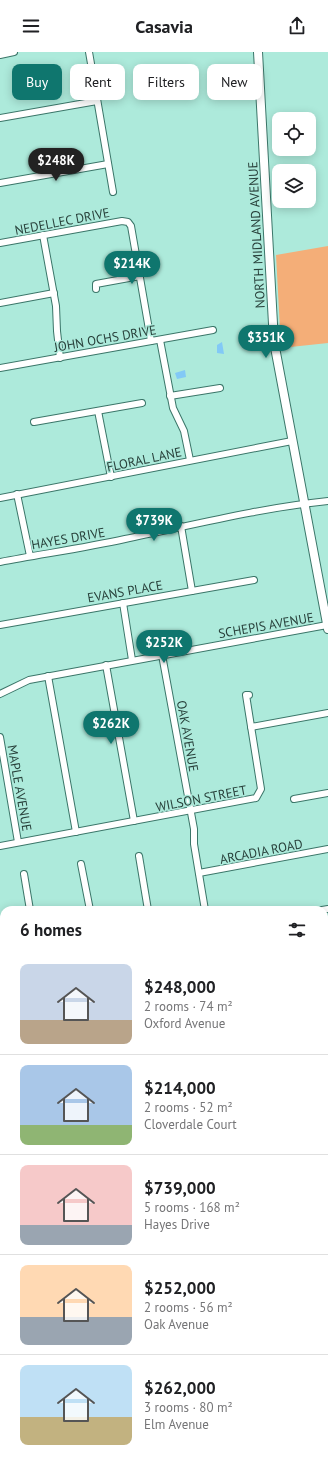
<!DOCTYPE html>
<meta charset="utf-8">
<style>
:root{--surface:#fff;--page:#f2f2f2;--text:#202124;--muted:#757577;--line:#e0e0e0;--accent:#0f766e}
body{margin:0;font-family:"PT Sans",sans-serif;background:var(--page);color:var(--text);height:100vh;display:flex;flex-direction:column;font-size:15px;white-space:nowrap}
*{box-sizing:border-box;margin:0}
p{font-size:13px;color:var(--muted)}
.icon{flex:none;width:22px;height:22px;fill:none;stroke:currentColor;stroke-width:2;stroke-linecap:round;stroke-linejoin:round}
.map{position:relative;flex:1;overflow:hidden}
.details{position:absolute;left:0px;top:854px;width:328px;height:556px;display:flex;flex-direction:column;background:var(--surface);border-radius:12px 12px 0 0;box-shadow:0 2px 10px #0003}
.details>*{flex:none}
.hud{position:absolute;left:12px;top:12px;width:304px;height:36px;display:flex;gap:8px}
.fabs{position:absolute;left:272px;top:60px;display:grid;gap:8px}
.fabs a{display:grid;place-items:center;width:44px;height:44px;border-radius:8px;background:var(--surface);box-shadow:0 2px 10px #0003;font-size:20px}
.price{position:absolute;translate:-50% -34px;padding:0 9px;border-radius:14px;background:var(--accent);color:#fff;font-size:13px;line-height:26px;filter:drop-shadow(0 1px 2px #0008)}
.price::after{content:'';position:absolute;left:50%;top:24px;width:12px;height:9px;margin-left:-6px;background:inherit;clip-path:polygon(0 0,100% 0,50% 100%)}
.price.on{background:#222;color:#fff}
ul{padding:0;list-style:none}
li{display:flex;align-items:center;gap:12px;height:100px;padding:0 20px}
li+li{border-top:1px solid var(--line)}
li span{display:grid;place-items:center;flex:none;width:112px;height:80px;border-radius:8px;color:#555}
li>.icon{margin-inline-start:auto}
span .icon{width:48px;height:48px;fill:#fffc;stroke-width:1}
li b{font-size:17px}
h2{display:flex;justify-content:space-between;align-items:center;height:48px;padding:0 20px;font-size:17px}
.chip{padding:0 14px;border-radius:8px;background:var(--surface);box-shadow:0 2px 10px #0003;font-size:14px;line-height:36px}
.chip.on{background:var(--accent);color:#fff}
header{display:flex;justify-content:space-between;align-items:center;height:52px;padding:0 20px;background:var(--surface);font-size:18px;font-weight:600}
.map>svg:first-child{display:block}
.green{fill:#f4ae78}
.water{fill:#82c9f6}
.lines{fill:none;stroke-linecap:round;stroke-linejoin:round}
.minor-casing{stroke:#3b7669;stroke-width:8}
.tertiary-casing{stroke:#3b7669;stroke-width:10}
.primary-casing{stroke:#3b7669;stroke-width:12}
.minor{stroke:#fff;stroke-width:6}
.tertiary{stroke:#fff;stroke-width:8}
.primary{stroke:#fff;stroke-width:10}
.labels{text-anchor:middle;stroke-width:3;stroke-linejoin:round;paint-order:stroke}
.street-label{font-size:13px;fill:#28413b;stroke:#adeadb}
</style>
<header><svg class="icon" aria-label="menu" viewBox="0 0 24 24"><path d="M4 6h16M4 12h16M4 18h16"/></svg>Casavia<svg class="icon" aria-label="share" viewBox="0 0 24 24"><path d="M12 15V3M7 8l5-5 5 5M5 13v7h14v-7"/></svg></header>
<div class="map">
<svg width="328" height="1410" viewBox="0 0 328 1410">
<rect width="100%" height="100%" fill="#adeadb"/>
<!-- green -->
<g class="green">
<path d="M 328,194 L 328,291 L 281,296 L 276,203 Z"/>
<path d="M 4,1002 L 4,1103 L 0,1104 L 0,1003 Z"/>
</g>
<!-- water -->
<g class="water">
<path d="M 222,290 L 224,302 L 217,301 L 217,293 Z"/>
<path d="M 185,318 L 186,325 L 177,327 L 175,321 Z"/>
</g>
<g class="lines">
<defs>
<g id="minor">
<path d="M 89,0 L 113,140"/>
<path d="M 0,3 L 14,0"/>
<path d="M 0,66 L 97,49"/>
<path d="M 0,131 L 108,112"/>
<path d="M 43,183 L 56,254 L 57,279 L 60,306"/>
<path d="M 0,191 L 122,169 L 128,170 L 131,174 L 151,289"/>
<path d="M 96,237 L 96,232 L 140,224"/>
<path d="M 0,251 L 54,241"/>
<path d="M 160,288 L 173,356 L 184,379 L 190,408"/>
<path d="M 0,316 L 213,278"/>
<path d="M 170,344 L 220,336"/>
<path d="M 98,359 L 111,425"/>
<path d="M 34,370 L 142,351"/>
<path d="M 17,442 L 30,504"/>
<path d="M 0,446 L 292,389"/>
<path d="M 181,474 L 192,539"/>
<path d="M 0,510 C 42,502 84,496 125,487 C 193,473 260,456 328,449"/>
<path d="M 123,551 L 132,608"/>
<path d="M 0,573 L 254,528"/>
<path d="M 162,603 L 194,777 L 194,792 L 205,858"/>
<path d="M 106,613 L 134,769"/>
<path d="M 48,624 L 76,780"/>
<path d="M 0,642 L 29,628 L 327,573"/>
<path d="M 251,675 L 328,661"/>
<path d="M 0,685 L 18,790"/>
<path d="M 294,747 L 328,741"/>
<path d="M 0,794 L 256,746 L 261,737 L 246,643 L 249,643"/>
<path d="M 139,804 L 148,858"/>
<path d="M 81,812 L 90,858"/>
<path d="M 199,821 L 328,797"/>
<path d="M 24,822 L 30,858"/>
<path d="M 322,858 L 328,857"/>
<path d="M 0,915 L 4,914"/>
<path d="M 324,917 L 328,917"/>
<path d="M 324,977 L 328,976"/>
<path d="M 0,991 L 1,992"/>
<path d="M 324,1036 L 328,1035"/>
<path d="M 0,1074 L 4,1073"/>
<path d="M 324,1282 L 328,1281"/>
<path d="M 0,1340 L 4,1340"/>
<path d="M 0,1354 L 4,1377"/>
<path d="M 9,1406 L 10,1410"/>
<path d="M 69,1406 L 70,1410"/>
<path d="M 128,1406 L 129,1410"/>
<path d="M 188,1406 L 188,1410"/>
<path d="M 246,1406 L 247,1410"/>
</g>
<g id="tertiary">
<path d="M 258,0 L 274,290 L 328,577"/>
<path d="M 304,1406 L 305,1410"/>
</g>
<g id="primary">
<path d="M 324,1141 L 328,1140"/>
<path d="M 0,1193 L 4,1192"/>
</g>
</defs>
<!-- minor casing -->
<use href="#minor" class="minor-casing"/>
<!-- tertiary casing -->
<use href="#tertiary" class="tertiary-casing"/>
<!-- primary casing -->
<use href="#primary" class="primary-casing"/>
<!-- minor -->
<use href="#minor" class="minor"/>
<!-- tertiary -->
<use href="#tertiary" class="tertiary"/>
<!-- primary -->
<use href="#primary" class="primary"/>
</g>
<g class="labels">
<!-- street labels -->
<g class="street-label">
<text transform="translate(62 169) rotate(-11)" y="5">NEDELLEC DRIVE</text>
<text transform="translate(256 183) rotate(-93)" y="5">NORTH MIDLAND AVENUE</text>
<text transform="translate(105 286) rotate(-10)" y="5">JOHN OCHS DRIVE</text>
<text transform="translate(144 407) rotate(-12)" y="5">FLORAL LANE</text>
<text transform="translate(68 486) rotate(-10)" y="5">HAYES DRIVE</text>
<text transform="translate(125 539) rotate(-10)" y="5">EVANS PLACE</text>
<text transform="translate(266 573) rotate(-10)" y="5">SCHEPIS AVENUE</text>
<text transform="translate(188 684) rotate(80)" y="5">OAK AVENUE</text>
<text transform="translate(20 736) rotate(80)" y="5">MAPLE AVENUE</text>
<text transform="translate(201 746) rotate(-11)" y="5">WILSON STREET</text>
<text transform="translate(261 799) rotate(-11)" y="5">ARCADIA ROAD</text>
</g>
</g>
</svg>
<div class="fabs">
<a><svg class="icon" aria-label="locate" viewBox="0 0 24 24"><circle cx="12" cy="12" r="6"/><path d="M12 2v4M12 18v4M2 12h4M18 12h4"/></svg></a>
<a><svg class="icon" aria-label="layers" viewBox="0 0 24 24"><path d="M12 4l9 5-9 5-9-5zM3 14l9 5 9-5"/></svg></a>
</div>
<b class="price on" style="left:56px;top:130px">$248K</b>
<b class="price" style="left:132px;top:233px">$214K</b>
<b class="price" style="left:266px;top:307px">$351K</b>
<b class="price" style="left:154px;top:490px">$739K</b>
<b class="price" style="left:164px;top:612px">$252K</b>
<b class="price" style="left:111px;top:693px">$262K</b>
<div class="hud">
<a class="chip on">Buy</a>
<a class="chip">Rent</a>
<a class="chip">Filters</a>
<a class="chip">New</a>
</div>
<section class="details">
<h2>6 homes<svg class="icon" aria-label="filters" viewBox="0 0 24 24"><path d="M4 7h16M4 17h16"/><circle cx="9" cy="7" r="2"/><circle cx="15" cy="17" r="2"/></svg></h2>
<ul>
<li><span style="background:linear-gradient(#c9d6e8 70%,#b9a48a 0)"><svg class="icon" aria-label="home" viewBox="0 0 24 24"><path d="M3 11l9-7 9 7M6 9v11h12V9"/></svg></span><div><b>$248,000</b><p>2 rooms · 74 m²</p><p>Oxford Avenue</p></div></li>
<li><span style="background:linear-gradient(#a9c7e8 75%,#8fb573 0)"><svg class="icon" aria-label="home" viewBox="0 0 24 24"><path d="M3 11l9-7 9 7M6 9v11h12V9"/></svg></span><div><b>$214,000</b><p>2 rooms · 52 m²</p><p>Cloverdale Court</p></div></li>
<li><span style="background:linear-gradient(#f6c9c9 75%,#9aa5b1 0)"><svg class="icon" aria-label="home" viewBox="0 0 24 24"><path d="M3 11l9-7 9 7M6 9v11h12V9"/></svg></span><div><b>$739,000</b><p>5 rooms · 168 m²</p><p>Hayes Drive</p></div></li>
<li><span style="background:linear-gradient(#ffd9b3 65%,#9aa5b1 0)"><svg class="icon" aria-label="home" viewBox="0 0 24 24"><path d="M3 11l9-7 9 7M6 9v11h12V9"/></svg></span><div><b>$252,000</b><p>2 rooms · 56 m²</p><p>Oak Avenue</p></div></li>
<li><span style="background:linear-gradient(#bfe0f5 65%,#c2b280 0)"><svg class="icon" aria-label="home" viewBox="0 0 24 24"><path d="M3 11l9-7 9 7M6 9v11h12V9"/></svg></span><div><b>$262,000</b><p>3 rooms · 80 m²</p><p>Elm Avenue</p></div></li>
</ul>
</section>
</div>
